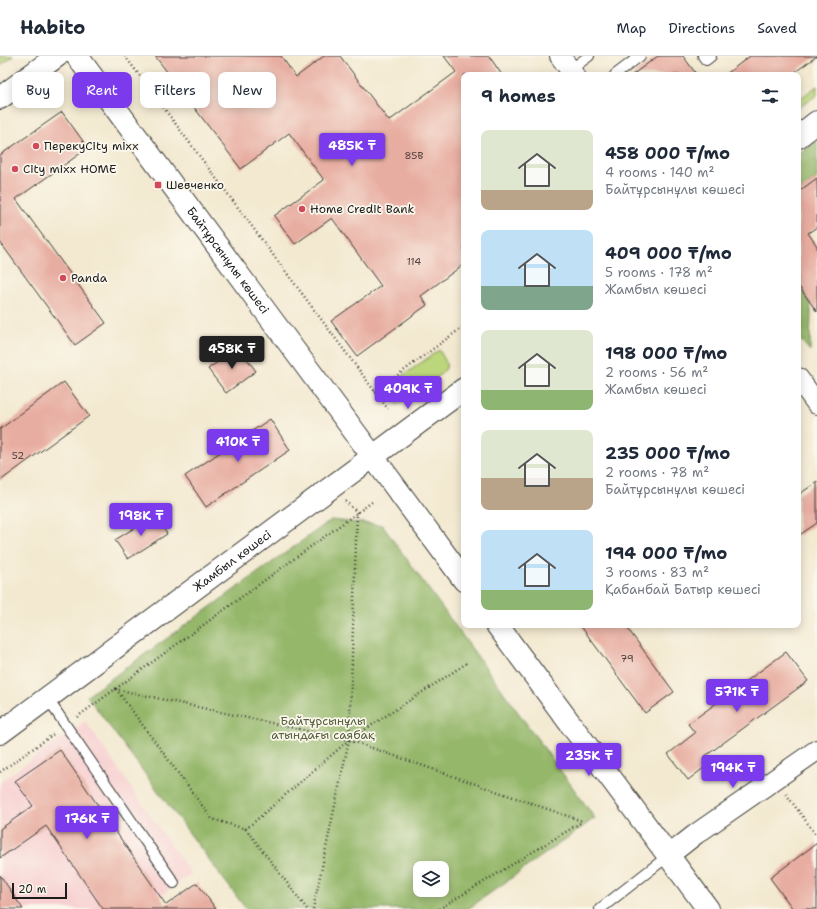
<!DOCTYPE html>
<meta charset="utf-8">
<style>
:root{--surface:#fff;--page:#f6f6f7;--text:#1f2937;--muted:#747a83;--line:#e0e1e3;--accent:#7c3aed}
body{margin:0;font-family:"Shantell Sans",sans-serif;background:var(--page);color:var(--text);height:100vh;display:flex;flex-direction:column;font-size:15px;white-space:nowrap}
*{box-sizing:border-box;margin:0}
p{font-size:13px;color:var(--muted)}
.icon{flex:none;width:22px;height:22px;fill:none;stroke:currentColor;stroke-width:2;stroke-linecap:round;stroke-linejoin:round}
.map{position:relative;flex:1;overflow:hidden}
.drawer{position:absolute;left:461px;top:16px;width:340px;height:556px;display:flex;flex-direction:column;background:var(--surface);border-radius:8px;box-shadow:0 2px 10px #0003}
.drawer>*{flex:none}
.guide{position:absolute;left:12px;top:16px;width:380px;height:36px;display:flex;gap:8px}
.controls{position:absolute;left:413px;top:805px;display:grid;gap:8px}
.controls a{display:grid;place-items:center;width:36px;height:36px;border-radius:8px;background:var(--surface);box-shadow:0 2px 10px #0003;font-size:20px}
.scale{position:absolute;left:12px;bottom:10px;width:55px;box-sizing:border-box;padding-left:4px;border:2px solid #1c1c1c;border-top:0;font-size:11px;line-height:14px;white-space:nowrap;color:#1c1c1c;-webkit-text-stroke:3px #fbf7ec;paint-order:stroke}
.price{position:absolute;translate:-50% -34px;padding:0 9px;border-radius:4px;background:var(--accent);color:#fff;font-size:13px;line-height:26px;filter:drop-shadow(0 1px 2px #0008)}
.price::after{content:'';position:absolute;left:50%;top:24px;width:12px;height:9px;margin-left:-6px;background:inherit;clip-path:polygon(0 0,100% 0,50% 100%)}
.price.on{background:#222;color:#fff}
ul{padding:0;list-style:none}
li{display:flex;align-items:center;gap:12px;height:100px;padding:0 20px}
li span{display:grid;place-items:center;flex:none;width:112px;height:80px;border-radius:8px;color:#555}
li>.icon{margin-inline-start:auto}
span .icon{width:48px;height:48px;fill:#fffc;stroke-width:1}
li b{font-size:17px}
h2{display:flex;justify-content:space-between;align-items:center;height:48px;padding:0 20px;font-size:17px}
.tag{padding:0 14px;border-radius:8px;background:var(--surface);box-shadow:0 2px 10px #0003;font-size:14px;line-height:36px}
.tag.on{background:var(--accent);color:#fff}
header{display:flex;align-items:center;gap:24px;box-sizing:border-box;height:56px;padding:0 20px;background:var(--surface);border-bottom:1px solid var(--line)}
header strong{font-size:19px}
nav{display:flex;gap:22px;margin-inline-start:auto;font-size:14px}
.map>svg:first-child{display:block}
.built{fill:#f7cfd0}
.green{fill:#bcd67b;stroke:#6c794c}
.forest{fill:#95b76b;stroke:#586a44;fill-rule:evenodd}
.building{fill:#e8ada1}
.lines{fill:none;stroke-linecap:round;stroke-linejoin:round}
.lane-casing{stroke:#3c3b37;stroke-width:12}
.street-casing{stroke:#3c3b37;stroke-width:22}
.secondary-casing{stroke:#3c3b37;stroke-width:24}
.path{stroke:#3c3b37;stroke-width:2.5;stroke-dasharray:1 3;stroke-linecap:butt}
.lane{stroke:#fff;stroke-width:10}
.street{stroke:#fff;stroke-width:20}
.secondary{stroke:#fff;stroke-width:22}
.poi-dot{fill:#d1495b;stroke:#fbf7ec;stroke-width:1.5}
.labels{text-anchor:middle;stroke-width:3.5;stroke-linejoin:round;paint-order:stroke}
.number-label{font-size:10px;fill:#4f403d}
.poi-label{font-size:12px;fill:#1c1c1c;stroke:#fbf7ec;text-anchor:start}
.street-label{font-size:12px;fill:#1c1c1c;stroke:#fbf7ec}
.park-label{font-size:12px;fill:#545d3d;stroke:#fbf7ec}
</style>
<header>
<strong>Habito</strong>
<nav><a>Map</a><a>Directions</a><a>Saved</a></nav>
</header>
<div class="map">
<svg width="817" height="853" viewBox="0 0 817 853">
<rect width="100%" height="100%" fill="#fbf7ec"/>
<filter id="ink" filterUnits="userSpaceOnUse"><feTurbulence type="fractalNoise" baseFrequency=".025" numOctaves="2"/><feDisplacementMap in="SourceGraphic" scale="8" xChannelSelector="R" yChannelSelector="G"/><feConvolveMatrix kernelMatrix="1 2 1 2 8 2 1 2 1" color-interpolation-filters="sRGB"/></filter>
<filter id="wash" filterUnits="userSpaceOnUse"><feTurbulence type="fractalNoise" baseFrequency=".012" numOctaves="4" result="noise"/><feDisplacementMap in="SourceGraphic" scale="16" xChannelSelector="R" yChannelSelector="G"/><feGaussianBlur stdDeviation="0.9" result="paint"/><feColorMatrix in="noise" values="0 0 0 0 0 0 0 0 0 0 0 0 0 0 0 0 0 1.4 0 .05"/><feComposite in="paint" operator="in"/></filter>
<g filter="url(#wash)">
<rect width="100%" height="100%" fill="#f3e9d0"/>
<!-- built -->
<path class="built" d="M 85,665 L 191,818 L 142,853 L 0,853 L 0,726 Z"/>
<!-- green -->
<g class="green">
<path d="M 0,0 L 13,0 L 0,10 Z"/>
<path d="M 817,30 L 817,39 L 798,52 L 798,44 Z"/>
<path d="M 439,294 C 442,299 448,307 446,312 C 443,320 406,343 397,349 L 384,333 Z"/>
</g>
<!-- forest -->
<g class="forest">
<path d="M 817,84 L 817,122 L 798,136 L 798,98 Z"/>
<path d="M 798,229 L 810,247 L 811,255 L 810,295 L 798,281 Z"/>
<path d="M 331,464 L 382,469 L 595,762 L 468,853 L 246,853 L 87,640 ZM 420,812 L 442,812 L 442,834 L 420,834 Z"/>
</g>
<g id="blocks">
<!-- building -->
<g class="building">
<path d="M 155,0 L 281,0 L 296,21 L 324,0 L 340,0 L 389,65 L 456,16 L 444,0 L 489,0 L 502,19 L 464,19 L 464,208 L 421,240 L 427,249 L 357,300 L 331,265 L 381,230 L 332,162 L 295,188 L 274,160 L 324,124 L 289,77 L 241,113 Z"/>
<path d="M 658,0 L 683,0 L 697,19 L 632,19 Z"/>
<path d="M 750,0 L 817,0 L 791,19 L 725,19 Z"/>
<path d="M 62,56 L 88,92 L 16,143 L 106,267 L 75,289 L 0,186 L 0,99 Z"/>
<path d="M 817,122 L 817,171 L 808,177 L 817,190 L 817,256 L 798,229 L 798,136 Z"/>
<path d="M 238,291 L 256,315 L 226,337 L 208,313 Z"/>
<path d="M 64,326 L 89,360 L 0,425 L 0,373 Z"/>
<path d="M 270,363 L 290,394 L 206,451 L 185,420 Z"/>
<path d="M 817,426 L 817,467 L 798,480 L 798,439 Z"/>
<path d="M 155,459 L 167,478 L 128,503 L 115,484 Z"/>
<path d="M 580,569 L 625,569 L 674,636 L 645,657 Z"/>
<path d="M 786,596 L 808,625 L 704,701 L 709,708 L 688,724 L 668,698 L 695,677 L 688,668 Z"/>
<path d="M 60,694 L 166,849 L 197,827 L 216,853 L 103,853 L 46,770 L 0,802 L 0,773 L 33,750 L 15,725 Z"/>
<path d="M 817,787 L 817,853 L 793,853 L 770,822 Z"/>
<path d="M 0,819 L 23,853 L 0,853 Z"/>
</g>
</g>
</g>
<g filter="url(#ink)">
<use href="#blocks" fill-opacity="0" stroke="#3c3b37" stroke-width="1"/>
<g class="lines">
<defs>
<g id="lane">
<path d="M 703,0 L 706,4 L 711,0"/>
<path d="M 570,14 L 589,0"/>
<path d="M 615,19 L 640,0"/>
<path d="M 47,642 L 174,827"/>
<path d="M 600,853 L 668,800"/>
</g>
<g id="street">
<path d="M 560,0 L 574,19"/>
<path d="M 798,322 L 817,348"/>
<path d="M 668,800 L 696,778 L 817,694"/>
</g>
<g id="secondary">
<path id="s1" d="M 77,0 L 464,524"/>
<path d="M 0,42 L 57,0"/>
<path d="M 798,81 L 817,66"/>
<path d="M 497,569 L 708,853"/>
<path id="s2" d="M 0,677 L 464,333"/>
</g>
</defs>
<!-- lane casing -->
<use href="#lane" class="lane-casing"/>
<!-- street casing -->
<use href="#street" class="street-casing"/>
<!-- secondary casing -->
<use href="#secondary" class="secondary-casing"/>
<!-- path -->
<g class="path">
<path d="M 125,0 L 388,353"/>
<path d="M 375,336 L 464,270"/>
<path d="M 115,633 L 349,684 L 582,765"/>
<path d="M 116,633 L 212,763 L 246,773"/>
<path d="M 77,661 L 372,446"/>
<path d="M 0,716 L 55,677"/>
<path d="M 786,738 L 817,780"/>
<path d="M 307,853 L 246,773 L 349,684 L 467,607"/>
<path d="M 313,853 L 349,684 L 357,456 L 345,445"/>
<path d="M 439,853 L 582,766"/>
</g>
<!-- lane -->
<use href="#lane" class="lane"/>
<!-- street -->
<use href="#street" class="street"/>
<!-- secondary -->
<use href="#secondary" class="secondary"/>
</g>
</g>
<!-- markers -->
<g class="poi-dot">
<circle cx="36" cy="90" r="4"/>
<circle cx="15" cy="113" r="4"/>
<rect x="154" y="125" width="8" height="8" rx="2"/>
<circle cx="302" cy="153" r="4"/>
<circle cx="63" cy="222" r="4"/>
</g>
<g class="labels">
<!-- number labels -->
<g class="number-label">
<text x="414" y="103">85В</text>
<text x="414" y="209">114</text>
<text x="18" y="403">52</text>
<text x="627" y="606">79</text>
</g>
<!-- poi labels -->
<g class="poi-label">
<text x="44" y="94">ПерекуCity mixx</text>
<text x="23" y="117">City mixx HOME</text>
<text x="166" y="133">Шевченко</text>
<text x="310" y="157">Home Credit Bank</text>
<text x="71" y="226">Panda</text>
</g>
<!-- street labels -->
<g class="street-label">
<text dy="4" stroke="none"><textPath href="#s1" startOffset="254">Байтұрсынұлы көшесі</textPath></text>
<text dy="4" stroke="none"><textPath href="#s2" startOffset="289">Жамбыл көшесі</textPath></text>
</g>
<!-- park labels -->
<g class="park-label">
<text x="323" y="669">Байтұрсынұлы<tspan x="323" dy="14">атындағы саябақ</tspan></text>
</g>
</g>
</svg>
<div class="controls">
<a><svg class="icon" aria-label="layers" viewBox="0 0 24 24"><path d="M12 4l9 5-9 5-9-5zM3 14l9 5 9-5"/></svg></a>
</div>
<div class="scale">20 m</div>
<b class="price" style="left:352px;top:111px">485K ₸</b>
<b class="price on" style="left:232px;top:314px">458K ₸</b>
<b class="price" style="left:408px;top:354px">409K ₸</b>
<b class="price" style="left:238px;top:407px">410K ₸</b>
<b class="price" style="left:141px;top:481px">198K ₸</b>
<b class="price" style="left:737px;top:657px">571K ₸</b>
<b class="price" style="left:589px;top:721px">235K ₸</b>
<b class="price" style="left:733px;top:733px">194K ₸</b>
<b class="price" style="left:87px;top:784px">176K ₸</b>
<div class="guide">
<a class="tag">Buy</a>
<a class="tag on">Rent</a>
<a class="tag">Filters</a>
<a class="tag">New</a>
</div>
<section class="drawer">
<h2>9 homes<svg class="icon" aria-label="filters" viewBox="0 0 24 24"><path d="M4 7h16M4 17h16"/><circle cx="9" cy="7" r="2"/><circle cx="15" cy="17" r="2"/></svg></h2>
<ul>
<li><span style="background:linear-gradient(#dfe7d0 75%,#b9a48a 0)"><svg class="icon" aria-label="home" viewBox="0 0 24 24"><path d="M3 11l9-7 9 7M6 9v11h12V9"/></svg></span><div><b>458 000 ₸/mo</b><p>4 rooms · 140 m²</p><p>Байтұрсынұлы көшесі</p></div></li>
<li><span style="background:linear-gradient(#bfe0f5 70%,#7fa58c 0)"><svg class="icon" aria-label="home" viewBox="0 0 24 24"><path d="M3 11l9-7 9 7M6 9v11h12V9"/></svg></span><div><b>409 000 ₸/mo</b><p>5 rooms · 178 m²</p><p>Жамбыл көшесі</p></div></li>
<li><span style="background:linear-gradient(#dfe7d0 75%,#8fb573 0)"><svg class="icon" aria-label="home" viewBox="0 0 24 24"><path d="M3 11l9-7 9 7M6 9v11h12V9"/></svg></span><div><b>198 000 ₸/mo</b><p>2 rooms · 56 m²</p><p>Жамбыл көшесі</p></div></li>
<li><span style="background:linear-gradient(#dfe7d0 60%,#b9a48a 0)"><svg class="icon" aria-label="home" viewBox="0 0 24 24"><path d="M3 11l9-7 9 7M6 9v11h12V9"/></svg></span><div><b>235 000 ₸/mo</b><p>2 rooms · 78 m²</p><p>Байтұрсынұлы көшесі</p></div></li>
<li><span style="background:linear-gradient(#bfe0f5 75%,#8fb573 0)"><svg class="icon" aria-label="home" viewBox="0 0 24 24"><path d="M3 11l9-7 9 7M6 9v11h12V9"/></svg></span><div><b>194 000 ₸/mo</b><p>3 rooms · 83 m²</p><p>Қабанбай Батыр көшесі</p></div></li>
</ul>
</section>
</div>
